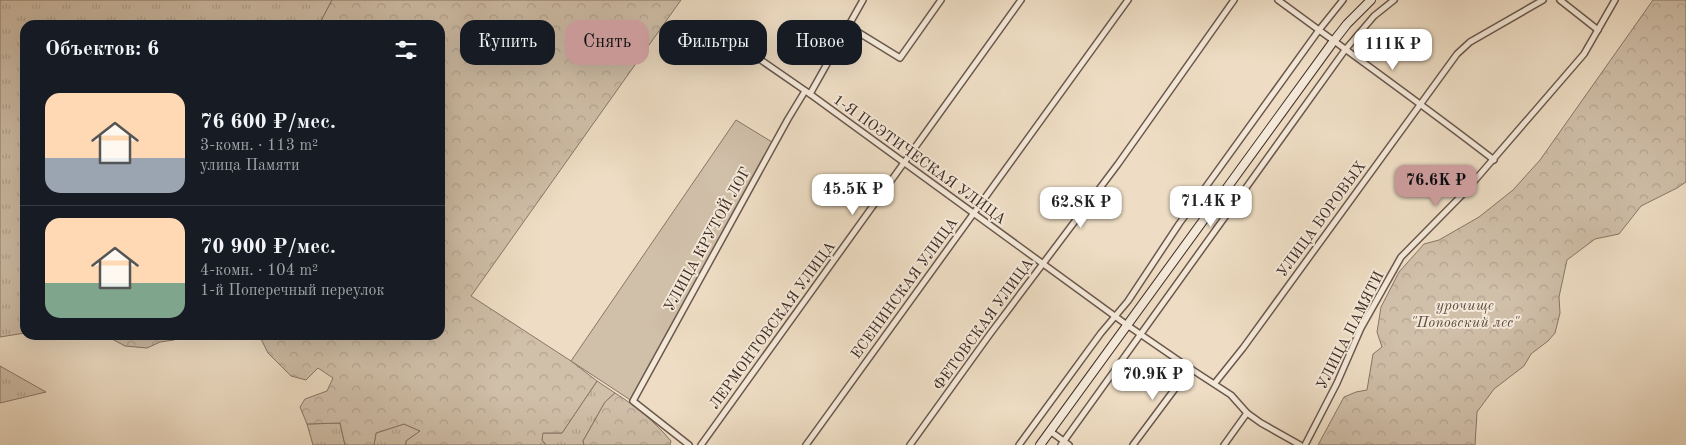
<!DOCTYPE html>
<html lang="ru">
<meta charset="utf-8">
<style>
:root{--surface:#171b24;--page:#20242c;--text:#f1f3f6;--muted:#9ea1a6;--line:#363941;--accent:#c59692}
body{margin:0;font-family:"Old Standard TT",serif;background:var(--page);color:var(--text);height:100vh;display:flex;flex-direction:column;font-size:19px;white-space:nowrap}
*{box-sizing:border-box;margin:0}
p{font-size:16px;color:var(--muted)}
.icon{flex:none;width:28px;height:28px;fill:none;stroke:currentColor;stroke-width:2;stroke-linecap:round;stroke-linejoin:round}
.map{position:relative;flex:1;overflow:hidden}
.sheet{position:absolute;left:20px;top:20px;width:425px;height:320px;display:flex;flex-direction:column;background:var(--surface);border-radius:15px;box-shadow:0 5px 20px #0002}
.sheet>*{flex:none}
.guide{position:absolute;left:460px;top:20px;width:475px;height:45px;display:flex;gap:10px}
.price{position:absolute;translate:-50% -42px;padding:0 11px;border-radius:10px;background:#fff;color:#222;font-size:16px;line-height:32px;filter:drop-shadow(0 1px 2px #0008)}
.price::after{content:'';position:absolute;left:50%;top:30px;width:15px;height:11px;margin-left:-8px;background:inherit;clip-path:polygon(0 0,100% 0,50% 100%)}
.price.active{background:var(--accent);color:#111}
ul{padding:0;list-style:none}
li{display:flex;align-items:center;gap:15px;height:125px;padding:0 25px}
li+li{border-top:1px solid var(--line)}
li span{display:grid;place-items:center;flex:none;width:140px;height:100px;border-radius:15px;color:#555}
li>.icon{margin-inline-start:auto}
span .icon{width:60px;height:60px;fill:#fffc;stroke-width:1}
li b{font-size:21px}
h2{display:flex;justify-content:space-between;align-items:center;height:60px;padding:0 25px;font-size:21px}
.pill{padding:0 18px;border-radius:15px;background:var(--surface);box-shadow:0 5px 20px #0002;font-size:18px;line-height:45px}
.pill.active{background:var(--accent);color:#111}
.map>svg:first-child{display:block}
.grass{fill:url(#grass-tufts);stroke:#887667}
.forest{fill:url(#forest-crowns);stroke:#887667}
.garden{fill:#d0bfa9;stroke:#887667}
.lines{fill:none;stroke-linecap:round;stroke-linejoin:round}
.minor-casing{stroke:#6b584d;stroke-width:8}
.secondary-casing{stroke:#3f2c25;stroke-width:10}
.minor{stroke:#f4e9d9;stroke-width:5}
.secondary{stroke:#f4e9d9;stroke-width:8}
.labels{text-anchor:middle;stroke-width:4;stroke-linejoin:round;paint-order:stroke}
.street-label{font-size:15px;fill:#3f2c25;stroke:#f4e9d9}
.park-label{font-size:15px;font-style:italic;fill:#5c493f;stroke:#f4e9d9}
</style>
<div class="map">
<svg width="1686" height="445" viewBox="0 0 1686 445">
<defs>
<pattern id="grass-tufts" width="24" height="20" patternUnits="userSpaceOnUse" patternTransform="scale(1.25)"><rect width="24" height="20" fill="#d0bfa9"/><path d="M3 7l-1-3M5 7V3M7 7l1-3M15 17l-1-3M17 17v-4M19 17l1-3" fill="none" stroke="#b4a491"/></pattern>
<pattern id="forest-crowns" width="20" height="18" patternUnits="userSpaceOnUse" patternTransform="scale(1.25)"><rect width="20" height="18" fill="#d0bfa9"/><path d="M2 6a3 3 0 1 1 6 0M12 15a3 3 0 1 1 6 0" fill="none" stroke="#b4a491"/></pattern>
</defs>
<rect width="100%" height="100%" fill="#eeddc4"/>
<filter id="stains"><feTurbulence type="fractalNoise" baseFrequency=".004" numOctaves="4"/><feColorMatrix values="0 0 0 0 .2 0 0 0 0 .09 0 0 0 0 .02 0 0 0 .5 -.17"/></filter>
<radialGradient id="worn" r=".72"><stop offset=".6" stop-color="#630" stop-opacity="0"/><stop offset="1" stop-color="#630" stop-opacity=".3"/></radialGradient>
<!-- grass -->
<g class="grass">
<path d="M 0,0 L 332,0 L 319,25 L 25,25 L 25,333 L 0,337 Z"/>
<path d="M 0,366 L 46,392 L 0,403 Z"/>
<path d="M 597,381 L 615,393 L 605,402 L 583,441 L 584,445 L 546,445 L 542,440 L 542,433 L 562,433 Z"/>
<path d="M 340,423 L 345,445 L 313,445 L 307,424 Z"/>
<path d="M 404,424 L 420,431 L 406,441 L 406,445 L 374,445 L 376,433 Z"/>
</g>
<!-- forest -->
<g class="forest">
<path d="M 332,0 L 681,0 L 471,296 L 571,361 L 597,381 L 562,433 L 543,433 L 542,440 L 546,445 L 406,445 L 406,441 L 420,431 L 404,424 L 376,433 L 374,445 L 345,445 L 340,423 L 307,424 L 300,407 L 305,399 L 327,391 L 333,378 L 318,368 L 306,380 L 291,376 L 268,353 L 259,335 L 440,335 L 440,25 L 319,25 Z"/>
<path d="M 1653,0 L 1686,0 L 1686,182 L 1677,188 L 1641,206 L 1619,234 L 1595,239 L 1567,260 L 1559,297 L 1560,313 L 1555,333 L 1548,341 L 1531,354 L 1524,366 L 1494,389 L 1477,412 L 1475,445 L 1318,445 L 1344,397 L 1356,392 L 1367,390 L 1373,354 L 1382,347 L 1377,332 L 1381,307 L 1399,272 L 1424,244 L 1439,240 L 1479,217 L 1513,190 L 1540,160 Z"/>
<path d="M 112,335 L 181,335 L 174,340 L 160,342 L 147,348 L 125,346 L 112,339 Z"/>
<path d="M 615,393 C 636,406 655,422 671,441 L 670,445 L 584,445 L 583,441 L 605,402 Z"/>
</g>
<!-- garden -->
<path class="garden" d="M 736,120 L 772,142 L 632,401 L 571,361 Z"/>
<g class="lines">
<defs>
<g id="minor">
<path d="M 1278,0 C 1350,53 1423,105 1494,160"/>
<path d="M 1560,0 L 1598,30"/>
<path d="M 848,26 L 900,58 L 941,0"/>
<path d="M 745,49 L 810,94 L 1127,325 L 1188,367 L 1231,395 L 1247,413 L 1261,423 L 1300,445"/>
<path d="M 810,94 L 863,0"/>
<path d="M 1215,383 L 1243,348 L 1457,54 L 1470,42 L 1543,0"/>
<path d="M 1050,431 L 1069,445"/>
<path d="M 689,445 L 633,401 L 788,119 L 805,91"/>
<path d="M 701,445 L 1021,0"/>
<path d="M 806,445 L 1128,0"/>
<path d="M 910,445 L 990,334 L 1118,164 L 1234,0"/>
<path d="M 1019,445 L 1101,333 L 1128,301 L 1179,224 L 1319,30 L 1343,0"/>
<path d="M 1061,445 L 1345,50 L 1374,16 L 1394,0"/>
<path d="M 1133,445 L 1180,382 L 1188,367"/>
<path d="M 1224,445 L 1247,413"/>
<path d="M 1305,445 L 1337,383 L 1361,328 L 1401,257 L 1464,193 L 1584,54 L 1615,0"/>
</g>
<path id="secondary" d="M 1040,445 L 1333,42 L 1347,24 L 1371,0"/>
</defs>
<!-- minor casing -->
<use href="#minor" class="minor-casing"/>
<!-- secondary casing -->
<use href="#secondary" class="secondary-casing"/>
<!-- minor -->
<use href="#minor" class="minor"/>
<!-- secondary -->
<use href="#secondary" class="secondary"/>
</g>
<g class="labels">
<!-- street labels -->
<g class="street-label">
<text transform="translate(920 159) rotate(36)" y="5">1-Я ПОЭТИЧЕСКАЯ УЛИЦА</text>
<text transform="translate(1321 219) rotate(-54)" y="5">УЛИЦА БОРОВЫХ</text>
<text transform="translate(707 239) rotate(-61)" y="5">УЛИЦА КРУТОЙ ЛОГ</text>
<text transform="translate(904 288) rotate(-54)" y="5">ЕСЕНИНСКАЯ УЛИЦА</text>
<text transform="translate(983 324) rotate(-54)" y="5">ФЕТОВСКАЯ УЛИЦА</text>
<text transform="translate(772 325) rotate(-54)" y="5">ЛЕРМОНТОВСКАЯ УЛИЦА</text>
<text transform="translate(1350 330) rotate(-63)" y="5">УЛИЦА ПАМЯТИ</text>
</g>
<!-- park labels -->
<g class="park-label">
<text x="1465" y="310">урочище<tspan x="1465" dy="17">"Поповский лес"</tspan></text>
</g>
</g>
<rect width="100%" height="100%" filter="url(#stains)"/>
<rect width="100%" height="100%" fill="url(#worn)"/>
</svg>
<b class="price" style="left:1393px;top:71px">111K ₽</b>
<b class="price active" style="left:1436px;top:207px">76.6K ₽</b>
<b class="price" style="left:853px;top:216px">45.5K ₽</b>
<b class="price" style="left:1211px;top:228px">71.4K ₽</b>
<b class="price" style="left:1081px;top:229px">62.8K ₽</b>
<b class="price" style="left:1153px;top:401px">70.9K ₽</b>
<div class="guide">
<a class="pill">Купить</a>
<a class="pill active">Снять</a>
<a class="pill">Фильтры</a>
<a class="pill">Новое</a>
</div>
<section class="sheet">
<h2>Объектов: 6<svg class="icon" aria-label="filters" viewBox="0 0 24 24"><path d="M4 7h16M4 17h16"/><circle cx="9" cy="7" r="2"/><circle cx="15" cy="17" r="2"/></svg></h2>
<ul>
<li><span style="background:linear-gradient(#ffd9b3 65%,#9aa5b1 0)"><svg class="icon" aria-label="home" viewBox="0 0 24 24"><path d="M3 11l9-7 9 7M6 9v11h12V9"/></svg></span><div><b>76 600 ₽/мес.</b><p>3-комн. · 113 m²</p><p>улица Памяти</p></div></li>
<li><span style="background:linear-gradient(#ffd9b3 65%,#7fa58c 0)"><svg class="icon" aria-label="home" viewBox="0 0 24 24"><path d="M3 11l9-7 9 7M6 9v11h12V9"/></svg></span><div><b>70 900 ₽/мес.</b><p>4-комн. · 104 m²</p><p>1-й Поперечный переулок</p></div></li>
</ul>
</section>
</div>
